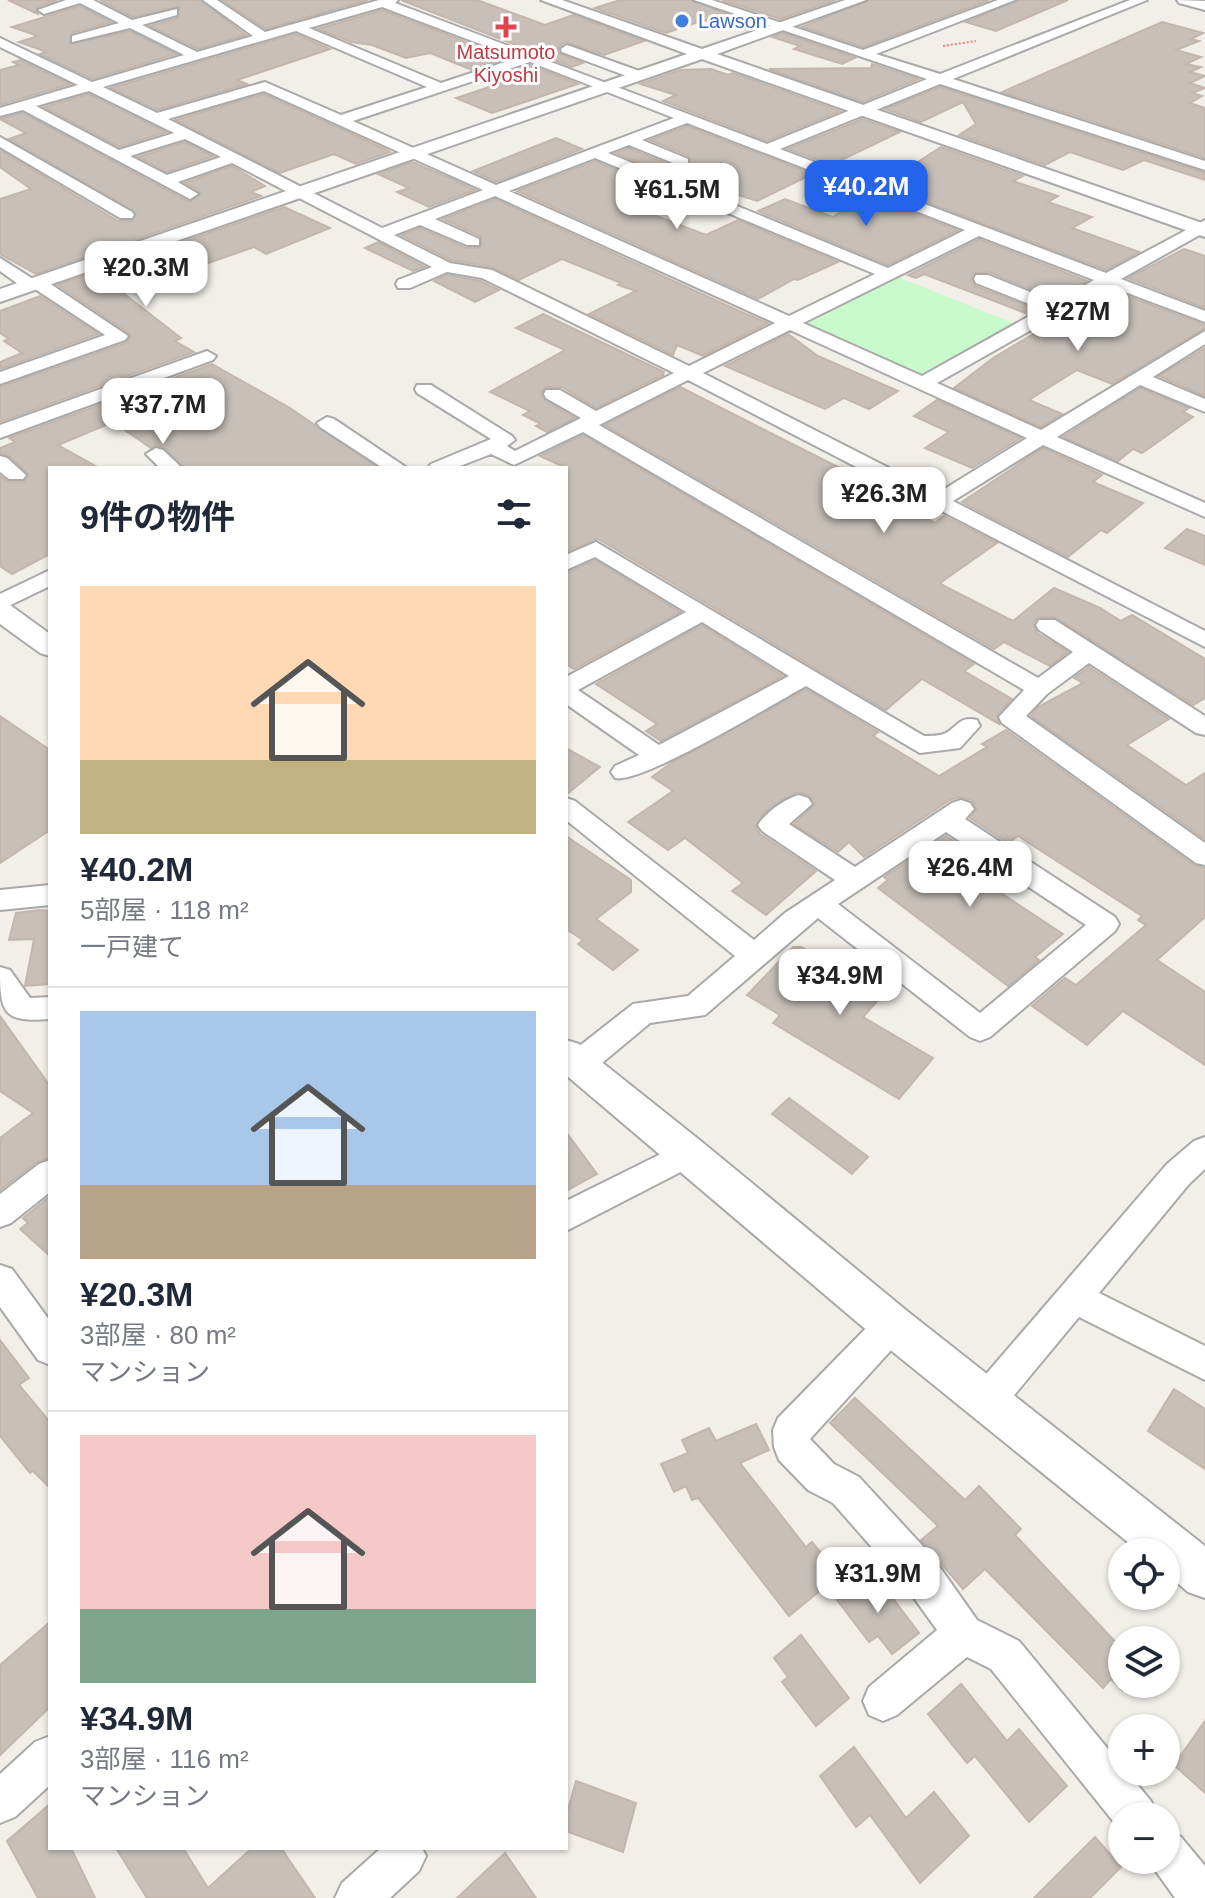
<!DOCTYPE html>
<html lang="ja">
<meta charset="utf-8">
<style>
:root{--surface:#fff;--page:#f2f2f3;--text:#1f2937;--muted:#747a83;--line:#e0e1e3;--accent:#2563eb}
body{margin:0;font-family:Arial,"Noto Sans JP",sans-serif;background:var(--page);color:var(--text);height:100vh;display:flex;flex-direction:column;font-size:30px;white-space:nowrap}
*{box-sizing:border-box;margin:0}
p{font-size:26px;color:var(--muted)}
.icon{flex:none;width:44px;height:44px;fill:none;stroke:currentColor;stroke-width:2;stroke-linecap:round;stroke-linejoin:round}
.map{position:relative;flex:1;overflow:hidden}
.drawer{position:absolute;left:48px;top:466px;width:520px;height:1384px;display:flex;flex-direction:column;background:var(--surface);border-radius:0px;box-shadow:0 2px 6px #0004}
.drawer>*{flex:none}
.controls{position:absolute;left:1108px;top:1538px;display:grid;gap:16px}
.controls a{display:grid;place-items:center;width:72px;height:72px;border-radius:50%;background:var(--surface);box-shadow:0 2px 6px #0004;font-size:40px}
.price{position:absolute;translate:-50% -68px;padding:0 18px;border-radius:16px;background:#fff;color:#222;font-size:26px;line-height:52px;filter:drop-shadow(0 2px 4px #0008)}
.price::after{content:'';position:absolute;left:50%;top:48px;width:24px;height:18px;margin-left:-12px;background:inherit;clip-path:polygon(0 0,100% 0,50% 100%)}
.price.selected{background:var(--accent);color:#fff}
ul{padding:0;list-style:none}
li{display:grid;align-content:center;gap:16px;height:424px;padding:0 32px}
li+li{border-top:2px solid var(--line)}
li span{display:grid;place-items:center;height:248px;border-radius:0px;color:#555}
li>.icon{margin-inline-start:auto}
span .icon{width:144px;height:144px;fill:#fffc;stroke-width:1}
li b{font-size:34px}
h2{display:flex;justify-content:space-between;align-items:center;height:96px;padding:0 32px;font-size:34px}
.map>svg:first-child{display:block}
.park{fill:#c8facc}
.building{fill:#c7bfb8;stroke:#c4b6ab;stroke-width:2}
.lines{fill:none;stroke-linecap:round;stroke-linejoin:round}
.minor-casing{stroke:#a9a9a9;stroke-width:4}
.tertiary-casing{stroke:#a9a9a9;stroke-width:4}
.path{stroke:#fa8072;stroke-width:2;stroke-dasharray:2 2;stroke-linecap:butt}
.minor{fill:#fff;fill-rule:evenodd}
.tertiary{fill:#fff;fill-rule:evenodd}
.shop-dot{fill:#3f7fe0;stroke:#fff;stroke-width:3}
.health-dot{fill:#e0444e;stroke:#fff;stroke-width:3}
.labels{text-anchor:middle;stroke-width:6;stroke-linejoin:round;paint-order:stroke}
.far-shop-label{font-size:20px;fill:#366cbe;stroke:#fff;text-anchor:start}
.far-health-label{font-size:20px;fill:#be3a42;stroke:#fff}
</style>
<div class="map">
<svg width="1205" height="1898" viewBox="0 0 1205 1898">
<rect width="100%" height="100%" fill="#f2efe9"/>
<!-- park -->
<path class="park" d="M 898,277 L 1013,323 L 917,376 L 806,323 Z"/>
<!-- building -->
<g class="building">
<path d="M 8,0 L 57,0 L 37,7 L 38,14 Z"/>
<path d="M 100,0 L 200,0 L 246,35 L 197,49 L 150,26 L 178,18 L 179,7 L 132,17 Z"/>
<path d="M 222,0 L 368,0 L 266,29 Z"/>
<path d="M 401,0 L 477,0 L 545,25 L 573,15 L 644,41 L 604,55 L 565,42 L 558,48 L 559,53 L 583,63 L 572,67 Z"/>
<path d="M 620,0 L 691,0 L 761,26 L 748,30 L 704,20 L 666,33 L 595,8 Z"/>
<path d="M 722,0 L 836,0 L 780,19 Z"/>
<path d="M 869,0 L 989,0 L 863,47 L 802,27 Z"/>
<path d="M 1018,0 L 1068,0 L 996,31 L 966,22 Z"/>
<path d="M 80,6 L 111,22 L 71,33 L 70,44 L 130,31 L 176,54 L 92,79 L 40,54 L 47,52 L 19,42 L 38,36 L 12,27 Z"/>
<path d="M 382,10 L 508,58 L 472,70 L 430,53 L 406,58 L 372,45 L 351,42 L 318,29 Z"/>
<path d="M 1162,22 L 1203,33 L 1191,39 L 1199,41 L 1176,50 L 1201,57 L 1186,64 L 1201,67 L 1190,72 L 1205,76 L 1190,83 L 1205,88 L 1192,93 L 1202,96 L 1190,103 L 1205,108 L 1205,158 L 1002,92 Z"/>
<path d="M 783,33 L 855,58 L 842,64 L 794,49 L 800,46 L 772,37 Z"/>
<path d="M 296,34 L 330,49 L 237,80 L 247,84 L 157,110 L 111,88 Z"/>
<path d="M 20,60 L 70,84 L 0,105 L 0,70 L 19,65 L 13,62 Z"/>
<path d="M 872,64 L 918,79 L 863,102 L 769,69 L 871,68 Z"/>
<path d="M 530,65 L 578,84 L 492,113 L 456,98 L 504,82 L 493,78 Z"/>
<path d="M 711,69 L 728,75 L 733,73 L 840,111 L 767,141 L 663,101 L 676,95 L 640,84 L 680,70 Z"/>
<path d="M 940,87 L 1205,173 L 1205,180 L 1144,160 L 1123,170 L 1070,152 L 1045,165 L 959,135 L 976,124 L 963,102 L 921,122 L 885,109 Z"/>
<path d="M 89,94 L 166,132 L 119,147 L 44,107 Z"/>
<path d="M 264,94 L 385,149 L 390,152 L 356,164 L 334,154 L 280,173 L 176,120 Z"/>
<path d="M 23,113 L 189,202 L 201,193 L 185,183 L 232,166 L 265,186 L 251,192 L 261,196 L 36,274 L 0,254 L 0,199 L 31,189 L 0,167 L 0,150 L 118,221 L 132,221 L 136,213 L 9,139 L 26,133 L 0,119 Z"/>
<path d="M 862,119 L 900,132 L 831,165 L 788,149 Z"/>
<path d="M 687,126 L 812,174 L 757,201 L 703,184 L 698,187 L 616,153 L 629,148 L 677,168 L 688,168 L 691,165 L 689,156 L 650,140 Z"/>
<path d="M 556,138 L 582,149 L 496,182 L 473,171 Z"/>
<path d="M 185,142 L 213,156 L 167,172 L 138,157 Z"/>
<path d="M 941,147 L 1023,176 L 1013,181 L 1058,196 L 1048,202 L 1092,217 L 1072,228 L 1139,252 L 1106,270 L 882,185 Z"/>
<path d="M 595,161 L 679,196 L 646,212 L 706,235 L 738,220 L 838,262 L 798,280 L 794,279 L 758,299 L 517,191 Z"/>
<path d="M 412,162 L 452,179 L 475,190 L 429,207 L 397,192 L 409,188 L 378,174 Z"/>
<path d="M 866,195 L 958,230 L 888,265 L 758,211 L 785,199 L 833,217 Z"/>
<path d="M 495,199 L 739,311 L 768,323 L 703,356 L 677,345 L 673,355 L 589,314 L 636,291 L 618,285 L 621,283 L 562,259 L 519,280 L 492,267 L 451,260 L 401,235 L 420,228 L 466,248 L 479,248 L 482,245 L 480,236 L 443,219 Z"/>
<path d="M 284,207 L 330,228 L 266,254 L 254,247 L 123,293 L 181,338 L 175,341 L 194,352 L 0,422 L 0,387 L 126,343 L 130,338 L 130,334 L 58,285 Z"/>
<path d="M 979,239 L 1087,281 L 1055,299 L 989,272 L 973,274 L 971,280 L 975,286 L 1035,309 L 1028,314 L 924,274 L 916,278 L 908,275 Z"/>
<path d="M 378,242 L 425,267 L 413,271 L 365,248 Z"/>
<path d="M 1184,249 L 1205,256 L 1205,308 L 1128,278 Z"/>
<path d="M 447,275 L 481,281 L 499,290 L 475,302 L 434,281 Z"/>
<path d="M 1109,289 L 1205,325 L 1205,328 L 1112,384 L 1077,370 L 1029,400 L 1062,414 L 1041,427 L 954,388 L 993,358 Z"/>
<path d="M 40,296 L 98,334 L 0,369 L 0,362 L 22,353 L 4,341 L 9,339 L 0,333 L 0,311 Z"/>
<path d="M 543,314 L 664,372 L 663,375 L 596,408 L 562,387 L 546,387 L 541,393 L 543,399 L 575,418 L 547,432 L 536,426 L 541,424 L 523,415 L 530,411 L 490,392 L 565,350 L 516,328 Z"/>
<path d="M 788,334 L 818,356 L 898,391 L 869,409 L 844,398 L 825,409 L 725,366 Z"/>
<path d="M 1205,348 L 1205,396 L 1159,376 Z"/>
<path d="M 212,364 L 290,408 L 378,468 L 185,468 L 165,448 L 157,445 L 151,448 L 113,422 L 58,445 L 99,468 L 50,468 L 50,554 L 12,574 L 0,566 L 0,476 L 9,482 L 23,482 L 29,475 L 9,456 L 0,453 L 0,448 L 15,442 L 9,438 Z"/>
<path d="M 680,387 L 842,469 L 840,471 L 935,523 L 944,516 L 997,543 L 940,583 L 946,587 L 1013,621 L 1054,588 L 1100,608 L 1121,621 L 1132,615 L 1205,659 L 1205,698 L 1193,705 L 1055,617 L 1039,617 L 1033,623 L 1037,633 L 1068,652 L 1050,666 L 1004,642 L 994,649 L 605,425 Z"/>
<path d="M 1140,388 L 1189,408 L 1183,412 L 1193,417 L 1142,453 L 1133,449 L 1118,461 L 1063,437 Z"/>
<path d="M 937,400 L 1021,438 L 972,468 L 925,448 L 949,432 L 914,416 Z"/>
<path d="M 583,435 L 974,664 L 964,671 L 1012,699 L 997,715 L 999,724 L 922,679 L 886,710 L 598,539 L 566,552 L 566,468 L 540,456 Z"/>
<path d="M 1043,448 L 1102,475 L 1093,482 L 1143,503 L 1107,533 L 1101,530 L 1068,557 L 962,502 Z"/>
<path d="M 1187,529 L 1205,536 L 1205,565 L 1165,548 Z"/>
<path d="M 595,560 L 680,612 L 574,669 L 566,664 L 566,573 Z"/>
<path d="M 702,625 L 783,676 L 661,741 L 646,731 L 657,724 L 596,684 Z"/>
<path d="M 1089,667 L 1169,719 L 1127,745 L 1186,785 L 1205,773 L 1205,839 L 1031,716 L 1038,707 L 1083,683 L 1074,678 Z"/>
<path d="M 806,689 L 878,732 L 873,736 L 939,776 L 987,747 L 982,744 L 1006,730 L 1194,865 L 1205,868 L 1205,917 L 1157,960 L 1205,992 L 1205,1065 L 1123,1011 L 1087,1045 L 1032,1006 L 1065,978 L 1076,985 L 1146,925 L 1138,920 L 1142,916 L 1018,836 L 1008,843 L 970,818 L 977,809 L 971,800 L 960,797 L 950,800 L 864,857 L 849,842 L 838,852 L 794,824 L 815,804 L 809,795 L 798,792 L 781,800 L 764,813 L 756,827 L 760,834 L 816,871 L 766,915 L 732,891 L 743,883 L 685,838 L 668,850 L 628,822 L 673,791 L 652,777 L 671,763 Z"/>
<path d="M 0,716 L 50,750 L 50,830 L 0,863 Z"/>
<path d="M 566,748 L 600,767 L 566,795 Z"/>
<path d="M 566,836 L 631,880 L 631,892 L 596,919 L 638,950 L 613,970 L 578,944 L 583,940 L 566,929 Z"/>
<path d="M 946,836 L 985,862 L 980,866 L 1011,886 L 1001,893 L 1063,934 L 1035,957 L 1039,960 L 1008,986 L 878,888 L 888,880 L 884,877 Z"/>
<path d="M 40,910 L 50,911 L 50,984 L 25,986 L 34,939 L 9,940 L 16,913 Z"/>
<path d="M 793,947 L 801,947 L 832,965 L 842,954 L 887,979 L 887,990 L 863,1017 L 933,1058 L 899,1099 L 773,1023 L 780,1015 L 747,995 Z"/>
<path d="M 0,1016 L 50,1086 L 50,1157 L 37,1162 L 0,1190 L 0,1138 L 33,1113 L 0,1091 Z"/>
<path d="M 789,1098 L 868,1157 L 852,1174 L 772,1114 Z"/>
<path d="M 566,1132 L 597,1174 L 566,1191 Z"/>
<path d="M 50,1196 L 50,1256 L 20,1229 L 28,1223 L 23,1218 Z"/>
<path d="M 0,1340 L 29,1378 L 19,1385 L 50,1422 L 50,1488 L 33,1471 L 30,1473 L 0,1436 Z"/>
<path d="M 1174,1389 L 1205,1409 L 1205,1469 L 1148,1431 Z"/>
<path d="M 855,1398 L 965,1500 L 979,1486 L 1021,1529 L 1015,1535 L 1122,1649 L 1122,1690 L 1111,1679 L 1103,1688 L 985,1569 L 963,1589 L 921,1540 L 938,1526 L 830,1423 Z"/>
<path d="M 756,1424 L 769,1450 L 740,1463 L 806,1547 L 812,1542 L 839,1575 L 789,1616 L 698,1498 L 692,1500 L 686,1486 L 674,1492 L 661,1464 L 688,1453 L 682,1440 L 709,1428 L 716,1441 Z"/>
<path d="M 866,1578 L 871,1585 L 879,1580 L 919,1633 L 892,1654 L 878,1636 L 869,1642 L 837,1600 Z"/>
<path d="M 50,1622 L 50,1707 L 0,1755 L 0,1665 Z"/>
<path d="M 801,1635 L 849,1698 L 816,1726 L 782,1682 L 788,1677 L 774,1658 Z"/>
<path d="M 961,1684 L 1007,1741 L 1019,1729 L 1067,1786 L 1029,1822 L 975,1756 L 967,1763 L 928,1714 Z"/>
<path d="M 1205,1721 L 1205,1793 L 1174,1765 Z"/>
<path d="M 854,1747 L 906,1818 L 934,1792 L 969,1836 L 920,1883 L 870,1815 L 856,1827 L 820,1776 Z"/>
<path d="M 576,1781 L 636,1803 L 623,1852 L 566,1831 L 566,1817 Z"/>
<path d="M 50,1804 L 50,1848 L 71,1848 L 95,1898 L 38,1898 L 7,1841 Z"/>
<path d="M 1095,1837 L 1121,1867 L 1090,1898 L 1034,1898 Z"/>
<path d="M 116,1848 L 183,1848 L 208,1888 L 252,1848 L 281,1848 L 315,1898 L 147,1898 Z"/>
<path d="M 505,1853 L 536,1898 L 457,1898 Z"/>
</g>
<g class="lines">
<defs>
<g id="minor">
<path d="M 66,0 L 93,0 L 132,20 L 177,9 L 177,15 L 142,25 L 197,52 L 253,36 L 203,0 L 217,0 L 265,32 L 379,0 L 398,0 L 395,3 L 767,144 L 927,79 L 694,0 L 712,0 L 863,50 L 998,0 L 1015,0 L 876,54 L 940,74 L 1130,0 L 1147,0 L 953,79 L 1205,161 L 1205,170 L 940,84 L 780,149 L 1106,273 L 1205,220 L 1205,232 L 1121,279 L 1205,311 L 1205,322 L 1109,286 L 937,383 L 1041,430 L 1205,331 L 1205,344 L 1153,377 L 1205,399 L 1205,412 L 1140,385 L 1057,437 L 1205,503 L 1205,517 L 1043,445 L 953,501 L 1205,631 L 1205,647 L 688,380 L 599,425 L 1038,678 L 1073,652 L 1039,630 L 1036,625 L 1039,620 L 1055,620 L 1205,716 L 1205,735 L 1196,733 L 1089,663 L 1047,694 L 1026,716 L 1205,843 L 1205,865 L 1196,863 L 1002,723 L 999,717 L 1024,690 L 583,432 L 514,465 L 491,454 L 455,468 L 428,468 L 431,464 L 491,439 L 417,393 L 415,389 L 417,385 L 431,385 L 512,436 L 515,440 L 507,446 L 515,451 L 581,418 L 546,398 L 544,394 L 546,390 L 560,390 L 596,411 L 674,373 L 482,278 L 447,272 L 410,288 L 398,288 L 396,284 L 398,280 L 432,267 L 232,163 L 178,182 L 198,194 L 190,199 L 23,110 L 0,116 L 0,108 L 78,85 L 0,47 L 0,38 L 92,82 L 184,55 L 130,28 L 72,42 L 72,36 L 119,23 L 80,3 L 44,14 L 38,10 ZM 382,7 L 517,58 L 441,83 L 309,28 ZM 296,31 L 427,87 L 341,115 L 265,82 L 157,113 L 103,87 ZM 530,62 L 674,118 L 496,185 L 353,121 ZM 89,91 L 174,133 L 119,150 L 36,106 ZM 264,91 L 483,190 L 382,228 L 168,119 ZM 687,123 L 965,230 L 888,268 L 608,153 L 629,145 L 678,165 L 688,165 L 688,159 L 642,140 ZM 185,139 L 221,157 L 167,175 L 130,156 ZM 595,158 L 875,274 L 789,316 L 509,191 ZM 495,196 L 775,323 L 689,366 L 492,270 L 450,263 L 394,235 L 420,225 L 467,245 L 479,245 L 479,239 L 435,219 ZM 979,236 L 1094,280 L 1055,302 L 988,275 L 976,275 L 974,279 L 976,283 L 1042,309 L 922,376 L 803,323 ZM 790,330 L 1027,438 L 938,493 L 703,373 Z"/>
<path d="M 567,45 L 642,72 L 644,75 L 632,78 L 562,52 L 561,49 Z"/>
<path d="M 0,137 L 132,212 L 134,215 L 132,218 L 120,218 L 0,147 Z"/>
<path d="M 0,258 L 33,279 L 43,279 L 128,336 L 125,340 L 0,384 L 0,372 L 105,335 L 35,289 L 25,289 L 0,271 Z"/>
<path d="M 207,351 L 216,356 L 213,360 L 0,438 L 0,425 Z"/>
<path d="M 327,417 L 334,419 L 407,468 L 383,468 L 320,427 L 317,423 Z"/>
<path d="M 156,448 L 163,450 L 182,468 L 160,468 L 146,454 Z"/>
<path d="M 0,456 L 7,458 L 26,475 L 23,479 L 9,479 L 0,472 Z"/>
<path d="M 596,542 L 924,736 C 931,736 940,736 946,733 C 958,726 960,716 977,720 L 980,726 L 960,748 L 920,753 L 806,686 C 775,703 640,785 615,778 L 611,772 L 615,766 L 639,755 L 566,704 L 566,677 L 686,612 L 595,557 L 566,570 L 566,555 ZM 702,622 L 789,676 L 659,745 L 578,690 Z"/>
<path d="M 50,570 L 50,586 L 0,610 L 0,594 Z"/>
<path d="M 799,795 L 808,798 L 812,804 L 789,824 L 855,867 L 952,803 L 961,800 L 970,803 L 974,809 L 965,819 L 1115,917 L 1119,924 L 1115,931 L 990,1037 L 980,1041 L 970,1037 L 818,918 L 705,1015 L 650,1023 L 590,1073 L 579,1076 L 568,1073 L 566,1060 L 568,1055 L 633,1004 L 688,996 L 735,956 L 566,820 L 566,798 L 575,801 L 754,940 L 785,913 L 835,880 L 762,831 L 758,825 C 766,812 785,799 799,795 ZM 946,832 L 1086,925 L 980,1013 L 838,904 Z"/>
<path d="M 50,885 L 50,905 L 0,910 L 0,890 Z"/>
<path d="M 0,967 L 10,970 L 30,998 L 50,997 L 50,1019 C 2,1023 0,1012 0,967 Z"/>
<path d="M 1205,1137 L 1205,1169 L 1189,1184 L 1099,1293 L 1205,1346 L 1205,1380 L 1079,1317 L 1001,1411 L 988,1416 L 975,1411 L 970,1399 L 975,1387 L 1167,1164 L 1194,1141 Z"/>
<path d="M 689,1140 L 700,1144 L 705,1153 L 700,1162 L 566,1231 L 566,1201 Z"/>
<path d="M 50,1160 L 50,1192 L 11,1223 L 0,1227 L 0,1194 L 39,1164 Z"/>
<path d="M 0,1265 L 12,1269 L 50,1321 L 50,1365 L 38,1360 L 0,1307 Z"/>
<path d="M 892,1309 L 904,1314 L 909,1325 L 904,1336 L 810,1439 L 834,1464 L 859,1477 L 932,1556 L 977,1620 L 1019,1641 L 1122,1766 L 1122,1772 L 1127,1772 L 1151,1801 L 1157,1816 L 1122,1816 L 1121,1831 L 991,1669 L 967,1657 L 897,1715 L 883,1721 L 869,1715 L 863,1701 L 869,1687 L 937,1630 L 904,1584 L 833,1503 L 808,1490 L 779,1460 L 774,1447 L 773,1430 L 778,1418 L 880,1314 Z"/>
<path d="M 50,1736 L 50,1785 L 15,1817 L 0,1823 L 0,1774 L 35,1742 Z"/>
<path d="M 1166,1830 L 1181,1837 L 1205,1866 L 1205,1898 L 1175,1898 L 1148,1860 L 1166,1860 Z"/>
<path d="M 381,1848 L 422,1848 L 426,1856 L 419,1871 L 390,1898 L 335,1898 L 342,1883 Z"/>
</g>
<g id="tertiary">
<path d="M 541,0 L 562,0 L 702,49 L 845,0 L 866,0 L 717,54 L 1205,224 L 1205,237 L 702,59 L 0,302 L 0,289 L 687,54 Z"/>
<path d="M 1177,0 L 1205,1 L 1205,10 L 1179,3 Z"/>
<path d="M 0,603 L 10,605 L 50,634 L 50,656 L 40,653 L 0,624 Z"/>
<path d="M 566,1040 L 579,1044 L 702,1142 L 907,1311 L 1205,1546 L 1205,1598 L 1188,1592 L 1166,1573 L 1166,1552 L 1140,1552 L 877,1339 L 566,1075 Z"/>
</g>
</defs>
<!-- minor casing -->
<use href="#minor" class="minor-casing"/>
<!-- tertiary casing -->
<use href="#tertiary" class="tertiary-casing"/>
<!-- path -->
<path class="path" d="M 943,46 L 976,41"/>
<!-- minor -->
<use href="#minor" class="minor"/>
<!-- tertiary -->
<use href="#tertiary" class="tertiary"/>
</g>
<!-- markers -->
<circle class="shop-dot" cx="682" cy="21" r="8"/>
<path class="health-dot" d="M502 15h8v8h8v8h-8v8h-8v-8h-8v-8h8z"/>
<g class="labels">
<!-- far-shop labels -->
<g class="far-shop-label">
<text x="698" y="28">Lawson</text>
</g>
<!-- far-health labels -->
<g class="far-health-label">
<text x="506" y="59">Matsumoto<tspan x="506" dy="23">Kiyoshi</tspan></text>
</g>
</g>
</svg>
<div class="controls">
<a><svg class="icon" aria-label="locate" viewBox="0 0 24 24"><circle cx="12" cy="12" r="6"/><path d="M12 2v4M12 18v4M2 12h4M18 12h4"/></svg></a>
<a><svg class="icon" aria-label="layers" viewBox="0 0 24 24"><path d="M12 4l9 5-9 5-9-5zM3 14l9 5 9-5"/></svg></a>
<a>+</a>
<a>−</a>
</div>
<b class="price selected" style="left:866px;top:228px">¥40.2M</b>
<b class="price" style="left:677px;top:231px">¥61.5M</b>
<b class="price" style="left:146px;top:309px">¥20.3M</b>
<b class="price" style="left:1078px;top:353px">¥27M</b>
<b class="price" style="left:163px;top:446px">¥37.7M</b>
<b class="price" style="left:884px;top:535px">¥26.3M</b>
<b class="price" style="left:970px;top:909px">¥26.4M</b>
<b class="price" style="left:840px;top:1017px">¥34.9M</b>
<b class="price" style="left:878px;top:1615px">¥31.9M</b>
<section class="drawer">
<h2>9件の物件<svg class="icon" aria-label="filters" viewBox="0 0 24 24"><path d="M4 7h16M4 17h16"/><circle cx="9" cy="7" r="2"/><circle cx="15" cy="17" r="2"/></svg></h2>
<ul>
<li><span style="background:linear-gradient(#ffd9b3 70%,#c2b280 0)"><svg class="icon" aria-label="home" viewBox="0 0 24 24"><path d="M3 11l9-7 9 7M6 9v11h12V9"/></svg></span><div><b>¥40.2M</b><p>5部屋 · 118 m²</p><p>一戸建て</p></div></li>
<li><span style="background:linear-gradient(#a9c7e8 70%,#b9a48a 0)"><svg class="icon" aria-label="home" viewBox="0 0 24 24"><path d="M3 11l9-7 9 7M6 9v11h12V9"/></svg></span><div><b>¥20.3M</b><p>3部屋 · 80 m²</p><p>マンション</p></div></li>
<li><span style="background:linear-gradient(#f6c9c9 70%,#7fa58c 0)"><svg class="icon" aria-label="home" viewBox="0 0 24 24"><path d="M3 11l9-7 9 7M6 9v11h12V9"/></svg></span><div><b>¥34.9M</b><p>3部屋 · 116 m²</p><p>マンション</p></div></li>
</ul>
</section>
</div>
